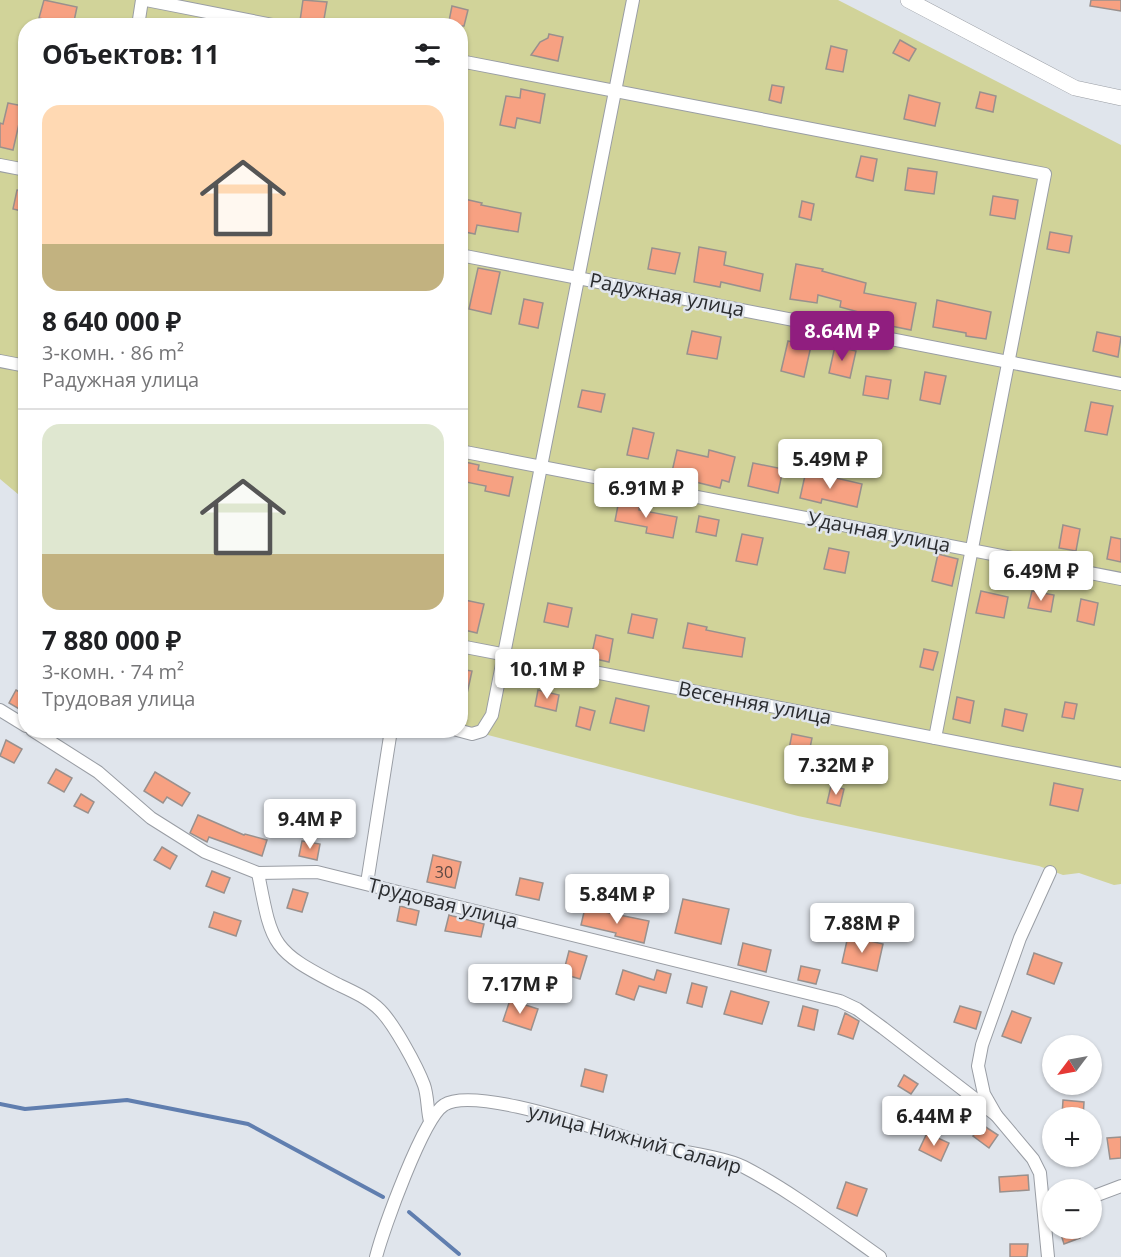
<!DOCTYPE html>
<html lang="ru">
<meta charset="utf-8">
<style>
:root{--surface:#fff;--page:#f6f6f6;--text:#202124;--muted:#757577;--line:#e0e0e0;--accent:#901e7f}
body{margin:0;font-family:"Open Sans",sans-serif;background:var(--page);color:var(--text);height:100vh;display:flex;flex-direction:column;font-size:22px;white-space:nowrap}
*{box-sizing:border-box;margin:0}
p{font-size:20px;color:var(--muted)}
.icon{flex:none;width:33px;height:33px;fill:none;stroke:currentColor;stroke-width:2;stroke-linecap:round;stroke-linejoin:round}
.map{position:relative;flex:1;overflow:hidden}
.drawer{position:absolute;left:18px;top:18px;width:450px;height:720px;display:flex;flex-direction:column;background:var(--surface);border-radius:24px;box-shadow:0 2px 4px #0004}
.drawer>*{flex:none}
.needle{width:39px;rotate:238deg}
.fabs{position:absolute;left:1042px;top:1035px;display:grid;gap:12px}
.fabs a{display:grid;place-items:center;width:60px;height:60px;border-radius:50%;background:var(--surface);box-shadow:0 2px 4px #0004;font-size:30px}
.price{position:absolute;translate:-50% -51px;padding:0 14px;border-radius:6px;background:#fff;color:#222;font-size:20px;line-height:39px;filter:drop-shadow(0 2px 3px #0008)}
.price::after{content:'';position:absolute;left:50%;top:36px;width:18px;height:14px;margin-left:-9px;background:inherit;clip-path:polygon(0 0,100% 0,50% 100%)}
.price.current{background:var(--accent);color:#fff}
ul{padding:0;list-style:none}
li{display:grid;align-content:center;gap:12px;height:318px;padding:0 24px}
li+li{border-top:2px solid var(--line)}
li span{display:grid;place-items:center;height:186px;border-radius:18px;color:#555}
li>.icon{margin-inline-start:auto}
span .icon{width:108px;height:108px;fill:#fffc;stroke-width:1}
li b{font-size:26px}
h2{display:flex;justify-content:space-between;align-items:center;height:72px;padding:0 24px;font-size:26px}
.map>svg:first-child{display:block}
.green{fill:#d1d399}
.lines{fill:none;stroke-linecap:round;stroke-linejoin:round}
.stream{stroke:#607eaf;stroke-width:4}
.building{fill:#f7a182;stroke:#99908d;stroke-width:1.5}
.minor-casing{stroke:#999da4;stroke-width:14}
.tertiary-casing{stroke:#999da4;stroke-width:16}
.minor{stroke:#fff;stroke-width:12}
.tertiary{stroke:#fff;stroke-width:15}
.labels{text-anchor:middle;stroke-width:5;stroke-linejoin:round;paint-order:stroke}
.number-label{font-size:16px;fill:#5d4944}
.street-label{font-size:20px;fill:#2a2c2f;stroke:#e0e5ec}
</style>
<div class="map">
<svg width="1121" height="1257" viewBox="0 0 1121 1257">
<rect width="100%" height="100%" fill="#e0e5ec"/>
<!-- green -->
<path class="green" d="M 0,0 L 838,0 L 1121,145 L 1121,884 L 1114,885 L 1079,873 L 1063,875 L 1039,866 L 798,816 L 461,728 L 460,26 L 26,26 L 25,500 L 0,479 Z"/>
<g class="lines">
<!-- stream -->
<g class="stream">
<path d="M 0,1104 L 25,1109 L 127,1100 L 248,1124 L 383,1197"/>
<path d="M 409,1212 L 459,1254"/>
</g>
</g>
<!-- building -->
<g class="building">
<path d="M 44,0 L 77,7 L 73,26 L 39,18 Z"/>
<path d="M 303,0 L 327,2 L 323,25 L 300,21 Z"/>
<path d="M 1091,0 L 1121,0 L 1121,11 L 1090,6 Z"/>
<path d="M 452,6 L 468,10 L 464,26 L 448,26 Z"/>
<path d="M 549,34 L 563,37 L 558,61 L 531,55 L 540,42 L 548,38 Z"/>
<path d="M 900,40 L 916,49 L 909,61 L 893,53 Z"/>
<path d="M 831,46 L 847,50 L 843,72 L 826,69 Z"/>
<path d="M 772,85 L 784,87 L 781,103 L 769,100 Z"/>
<path d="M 521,89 L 545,94 L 540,123 L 517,118 L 515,128 L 500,125 L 506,96 L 520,98 Z"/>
<path d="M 980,92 L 996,96 L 993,112 L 976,108 Z"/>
<path d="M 909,95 L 940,103 L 935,126 L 904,119 Z"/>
<path d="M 8,103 L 23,106 L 13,150 L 0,147 L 0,123 L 3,124 Z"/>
<path d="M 861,156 L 877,159 L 873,181 L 856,177 Z"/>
<path d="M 908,168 L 937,172 L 934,194 L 905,190 Z"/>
<path d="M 17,190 L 26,191 L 26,212 L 13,209 Z"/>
<path d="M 993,196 L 1018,200 L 1015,219 L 990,215 Z"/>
<path d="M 460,198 L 482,203 L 481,205 L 521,213 L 518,232 L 477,225 L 475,234 L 460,231 Z"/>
<path d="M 802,201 L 814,204 L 811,220 L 799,217 Z"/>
<path d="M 1050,232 L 1072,236 L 1069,253 L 1047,249 Z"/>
<path d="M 699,247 L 726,252 L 724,265 L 763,274 L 760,291 L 721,282 L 720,287 L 694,282 Z"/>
<path d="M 652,248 L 680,253 L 675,274 L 648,269 Z"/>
<path d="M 796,264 L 823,269 L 822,271 L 866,283 L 864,293 L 916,303 L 911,330 L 876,323 L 877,317 L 840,307 L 841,301 L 818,295 L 817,303 L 790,299 Z"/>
<path d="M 478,268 L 500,272 L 491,314 L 469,309 Z"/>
<path d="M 524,299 L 543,303 L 538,328 L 519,324 Z"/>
<path d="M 937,300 L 991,312 L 986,339 L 966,336 L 966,333 L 933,327 Z"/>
<path d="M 692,331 L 721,337 L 717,359 L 687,354 Z"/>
<path d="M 1097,332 L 1121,337 L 1118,357 L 1093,351 Z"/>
<path d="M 788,341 L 811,346 L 804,377 L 781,371 Z"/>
<path d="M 835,346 L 856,351 L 850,378 L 829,373 Z"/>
<path d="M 925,372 L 946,376 L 940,404 L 920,400 Z"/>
<path d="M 866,376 L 891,380 L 888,399 L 863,395 Z"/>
<path d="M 582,390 L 605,394 L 601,412 L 578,407 Z"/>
<path d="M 1091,402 L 1113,406 L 1107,435 L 1085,431 Z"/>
<path d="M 633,428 L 654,433 L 648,459 L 627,455 Z"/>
<path d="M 677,450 L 708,457 L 709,450 L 735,457 L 729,482 L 722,480 L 720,488 L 671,476 Z"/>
<path d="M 465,462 L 479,465 L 478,470 L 513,477 L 509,496 L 485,491 L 486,486 L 461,481 Z"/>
<path d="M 753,463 L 783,469 L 778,493 L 748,486 Z"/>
<path d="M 806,471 L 862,484 L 857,507 L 822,499 L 821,503 L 800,498 Z"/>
<path d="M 619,500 L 640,504 L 639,510 L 677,517 L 673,538 L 646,533 L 647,527 L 615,521 Z"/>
<path d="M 699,516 L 719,520 L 716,536 L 696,532 Z"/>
<path d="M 1063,525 L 1080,529 L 1076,551 L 1059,548 Z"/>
<path d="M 742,534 L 763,538 L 757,565 L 736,561 Z"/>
<path d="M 1111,537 L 1121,539 L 1121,562 L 1107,559 Z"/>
<path d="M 829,548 L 849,552 L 845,573 L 824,569 Z"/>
<path d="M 938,554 L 958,559 L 952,586 L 932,581 Z"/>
<path d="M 981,591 L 1008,597 L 1004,618 L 976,613 Z"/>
<path d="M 1032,591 L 1054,595 L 1051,612 L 1028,608 Z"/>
<path d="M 460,599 L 484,604 L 477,633 L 460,629 Z"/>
<path d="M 1081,599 L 1098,603 L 1094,625 L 1077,621 Z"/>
<path d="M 548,603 L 572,608 L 568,627 L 544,622 Z"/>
<path d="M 632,614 L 657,619 L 653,638 L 628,633 Z"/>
<path d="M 688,623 L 707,627 L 706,630 L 745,638 L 742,657 L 683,648 Z"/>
<path d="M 596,635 L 613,639 L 609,662 L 591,658 Z"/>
<path d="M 924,649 L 938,652 L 933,670 L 920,667 Z"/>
<path d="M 460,669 L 472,671 L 465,703 L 460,703 Z"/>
<path d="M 16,690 L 26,696 L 26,713 L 9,703 Z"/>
<path d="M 538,690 L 559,695 L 556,711 L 535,706 Z"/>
<path d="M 957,697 L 974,701 L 970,723 L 953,719 Z"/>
<path d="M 616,698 L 649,706 L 644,731 L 610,723 Z"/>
<path d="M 1065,702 L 1077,704 L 1074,719 L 1062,717 Z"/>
<path d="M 580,707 L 595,711 L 590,730 L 576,726 Z"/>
<path d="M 1005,709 L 1027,714 L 1023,731 L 1002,726 Z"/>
<path d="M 792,734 L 812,738 L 809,753 L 818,755 L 812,781 L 792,777 L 797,756 L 788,754 Z"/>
<path d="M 6,740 L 22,749 L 14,763 L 0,756 Z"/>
<path d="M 56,769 L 72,778 L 64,792 L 48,783 Z"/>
<path d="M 155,772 L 190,793 L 182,806 L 167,797 L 163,803 L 144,791 Z"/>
<path d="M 1054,783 L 1083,789 L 1078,811 L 1050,805 Z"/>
<path d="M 831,786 L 844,789 L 840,806 L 827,803 Z"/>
<path d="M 81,794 L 94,802 L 88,813 L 74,806 Z"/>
<path d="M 198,815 L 244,835 L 245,834 L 267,840 L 262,856 L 209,837 L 207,842 L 190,833 Z"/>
<path d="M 302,841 L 320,844 L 317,860 L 299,856 Z"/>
<path d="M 162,847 L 177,856 L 170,869 L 154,860 Z"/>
<path d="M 433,855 L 461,862 L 455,888 L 427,882 Z"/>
<path d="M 212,871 L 230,878 L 224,893 L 206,886 Z"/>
<path d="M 520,878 L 543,883 L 539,900 L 516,895 Z"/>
<path d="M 293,889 L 308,893 L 302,912 L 287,908 Z"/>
<path d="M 683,899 L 729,909 L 721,944 L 675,933 Z"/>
<path d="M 400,906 L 419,911 L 416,925 L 397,921 Z"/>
<path d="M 585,908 L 649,921 L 644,943 L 615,936 L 616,933 L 581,925 Z"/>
<path d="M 214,912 L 241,921 L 236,936 L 209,927 Z"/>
<path d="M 449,915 L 484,924 L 481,937 L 445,931 Z"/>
<path d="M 848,936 L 883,944 L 877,971 L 842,963 Z"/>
<path d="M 743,943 L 771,950 L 766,972 L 738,965 Z"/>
<path d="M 569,951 L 587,956 L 580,979 L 563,974 Z"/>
<path d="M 1034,953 L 1062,963 L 1054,984 L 1027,974 Z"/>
<path d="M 801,966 L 820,970 L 816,984 L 798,980 Z"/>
<path d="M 623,970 L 654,980 L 657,970 L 671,974 L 666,993 L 639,986 L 634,1000 L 616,994 Z"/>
<path d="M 692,983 L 707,987 L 702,1007 L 687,1003 Z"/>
<path d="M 731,991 L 769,1002 L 762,1024 L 724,1014 Z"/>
<path d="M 510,1000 L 538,1009 L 531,1030 L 503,1021 Z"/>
<path d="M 803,1006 L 818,1010 L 814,1030 L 798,1026 Z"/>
<path d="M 960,1006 L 981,1012 L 976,1029 L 954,1022 Z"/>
<path d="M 1012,1011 L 1031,1018 L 1021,1043 L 1002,1036 Z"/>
<path d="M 845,1013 L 859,1021 L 853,1039 L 838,1034 Z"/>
<path d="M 585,1069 L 607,1075 L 603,1092 L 581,1086 Z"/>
<path d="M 904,1075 L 918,1084 L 911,1094 L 898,1086 Z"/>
<path d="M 1063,1100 L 1084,1102 L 1083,1118 L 1062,1116 Z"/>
<path d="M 981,1124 L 998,1135 L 989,1148 L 973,1136 Z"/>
<path d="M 927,1133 L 949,1143 L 941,1161 L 919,1150 Z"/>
<path d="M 1121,1137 L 1121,1158 L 1110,1159 L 1107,1138 Z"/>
<path d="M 1028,1175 L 1029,1190 L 1000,1192 L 999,1177 Z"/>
<path d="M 846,1182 L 867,1189 L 857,1216 L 837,1208 Z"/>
<path d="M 1059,1228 L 1077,1228 L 1080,1238 L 1064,1244 Z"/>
<path d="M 1010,1244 L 1028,1244 L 1027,1257 L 1010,1257 Z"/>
</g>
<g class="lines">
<defs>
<g id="minor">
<path d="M 146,0 L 278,26"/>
<path d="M 138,26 L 142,0"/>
<path d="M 460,61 L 1045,174 L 935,738"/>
<path d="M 0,165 L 26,170"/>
<path d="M 460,255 L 1121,384"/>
<path d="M 0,361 L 26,366"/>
<path d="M 460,451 L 1121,579"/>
<path d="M 460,646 L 1121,774"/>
<path d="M 0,710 L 26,726"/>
<path d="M 32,730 L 98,772 L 151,818 L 205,852 L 258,873 L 317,872 L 840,1001 L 857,1009 L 883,1028 L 996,1115"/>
<path d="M 457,730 L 472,734 L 482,731 L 492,715 L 633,0"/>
<path d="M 258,873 C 272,945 271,950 337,984 C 352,991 368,998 380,1010 C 394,1024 417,1066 424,1085 C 428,1096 427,1110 430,1121"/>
<path d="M 367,883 L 391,730"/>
<path d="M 1092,1197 L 1121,1186"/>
<path d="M 376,1257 C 383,1230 423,1118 444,1105 C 476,1084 615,1136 655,1146 C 678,1151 725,1157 744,1167 C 792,1192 836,1226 880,1257"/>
<path d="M 1048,1257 L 1040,1173 L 1033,1159 L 996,1115 L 984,1094 L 978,1066 L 982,1045 L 1020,938 L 1050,872"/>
</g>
<path id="tertiary" d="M 908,0 L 1075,88 L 1121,98"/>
</defs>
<!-- minor casing -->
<use href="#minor" class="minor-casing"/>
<!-- tertiary casing -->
<use href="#tertiary" class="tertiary-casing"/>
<!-- minor -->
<use href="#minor" class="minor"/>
<!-- tertiary -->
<use href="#tertiary" class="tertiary"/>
</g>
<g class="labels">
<!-- number labels -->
<g class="number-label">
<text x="444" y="878">30</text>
</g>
<!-- street labels -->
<g class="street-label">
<text transform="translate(667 295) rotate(11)" y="7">Радужная улица</text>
<text transform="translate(879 532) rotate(11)" y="7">Удачная улица</text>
<text transform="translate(755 703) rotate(11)" y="7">Весенняя улица</text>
<text transform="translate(443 903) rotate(14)" y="7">Трудовая улица</text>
<text transform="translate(635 1139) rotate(15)" y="7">улица Нижний Салаир</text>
</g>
</g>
</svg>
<div class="fabs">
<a><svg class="needle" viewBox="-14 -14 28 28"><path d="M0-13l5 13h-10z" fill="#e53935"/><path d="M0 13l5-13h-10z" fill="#757577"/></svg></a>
<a>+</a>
<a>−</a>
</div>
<b class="price current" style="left:842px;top:362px">8.64M ₽</b>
<b class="price" style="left:830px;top:490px">5.49M ₽</b>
<b class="price" style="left:646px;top:519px">6.91M ₽</b>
<b class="price" style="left:1041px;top:602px">6.49M ₽</b>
<b class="price" style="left:547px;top:700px">10.1M ₽</b>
<b class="price" style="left:836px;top:796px">7.32M ₽</b>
<b class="price" style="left:310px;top:850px">9.4M ₽</b>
<b class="price" style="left:617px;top:925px">5.84M ₽</b>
<b class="price" style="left:862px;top:954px">7.88M ₽</b>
<b class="price" style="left:520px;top:1015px">7.17M ₽</b>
<b class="price" style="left:934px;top:1147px">6.44M ₽</b>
<section class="drawer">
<h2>Объектов: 11<svg class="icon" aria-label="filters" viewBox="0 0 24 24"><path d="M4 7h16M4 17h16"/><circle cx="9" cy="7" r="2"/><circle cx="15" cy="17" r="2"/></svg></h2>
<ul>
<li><span style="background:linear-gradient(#ffd9b3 75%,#c2b280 0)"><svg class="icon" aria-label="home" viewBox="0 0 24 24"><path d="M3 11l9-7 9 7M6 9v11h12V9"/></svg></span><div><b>8 640 000 ₽</b><p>3-комн. · 86 m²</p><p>Радужная улица</p></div></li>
<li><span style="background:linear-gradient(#dfe7d0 70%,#c2b280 0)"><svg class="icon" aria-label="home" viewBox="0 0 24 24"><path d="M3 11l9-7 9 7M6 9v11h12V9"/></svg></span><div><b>7 880 000 ₽</b><p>3-комн. · 74 m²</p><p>Трудовая улица</p></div></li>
</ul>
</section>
</div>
